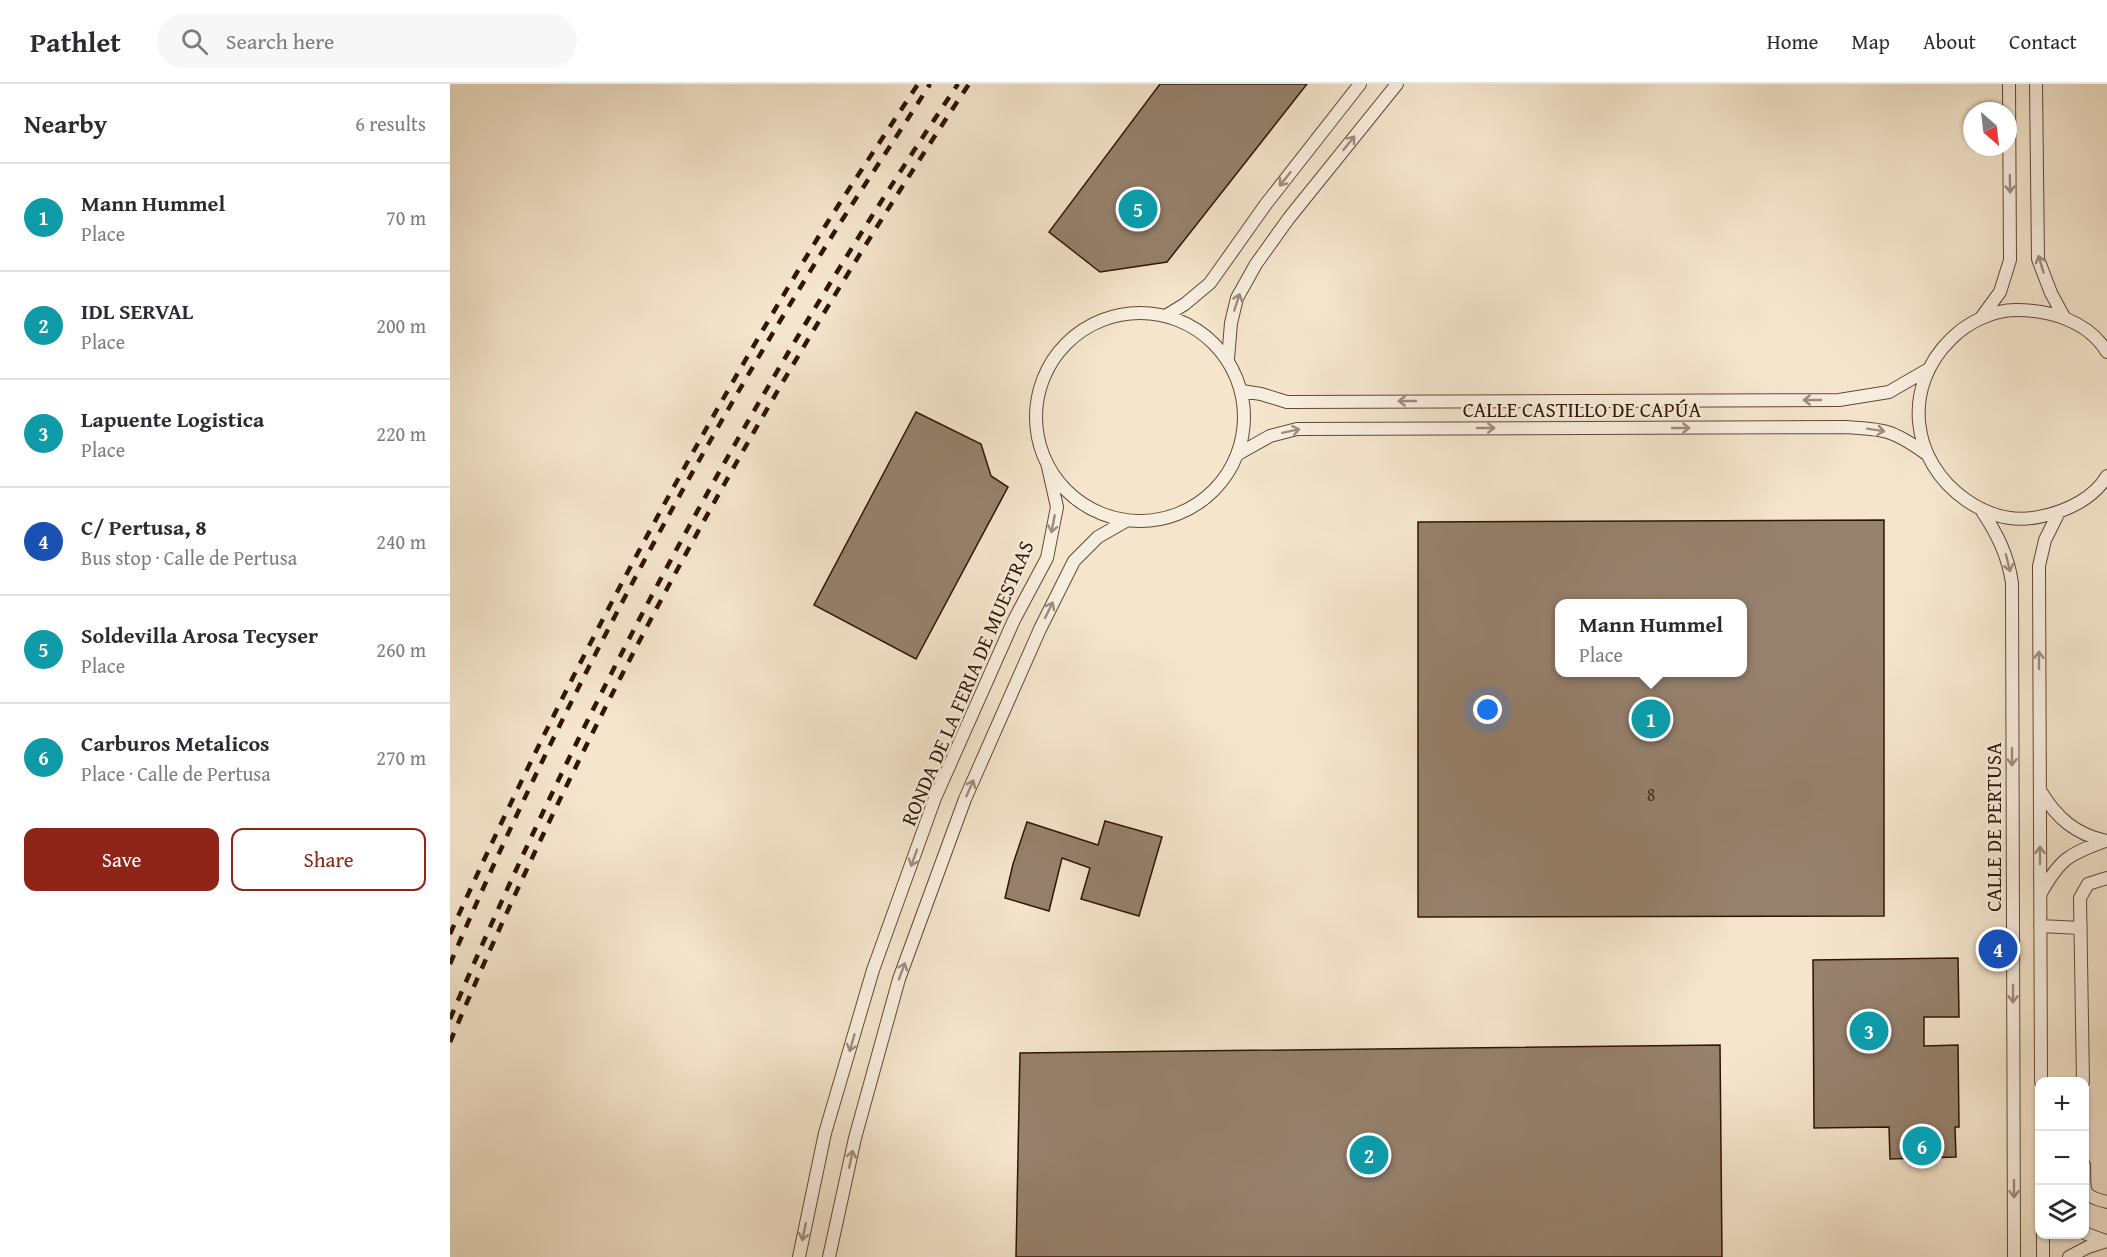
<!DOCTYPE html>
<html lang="en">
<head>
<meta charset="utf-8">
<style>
	:root { --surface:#fff; --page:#f7f7f7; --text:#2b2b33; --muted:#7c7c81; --line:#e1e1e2; --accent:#8f2418 }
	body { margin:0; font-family:"Gentium Book Plus",serif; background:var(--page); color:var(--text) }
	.controls { position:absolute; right:18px; bottom:18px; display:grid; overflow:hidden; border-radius:12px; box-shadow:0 2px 4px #0004 }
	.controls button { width:54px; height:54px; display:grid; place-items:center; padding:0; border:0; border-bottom:2px solid var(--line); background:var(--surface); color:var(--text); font:30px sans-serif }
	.compass { position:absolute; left:1513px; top:18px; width:54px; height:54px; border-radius:50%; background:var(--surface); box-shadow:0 2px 4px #0004; rotate:152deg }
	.you { position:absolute; left:1038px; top:626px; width:21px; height:21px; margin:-15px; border:4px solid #fff; border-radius:50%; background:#1a73e8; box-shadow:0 0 0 9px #1a73e833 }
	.badge { display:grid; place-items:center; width:39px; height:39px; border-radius:50%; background:var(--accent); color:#fff; font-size:20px; font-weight:700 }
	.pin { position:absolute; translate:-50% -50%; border:3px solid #fff; box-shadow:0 2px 6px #0006 }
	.popup { position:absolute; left:1105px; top:515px; width:192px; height:78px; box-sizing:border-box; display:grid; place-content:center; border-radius:12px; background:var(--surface); filter:drop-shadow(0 2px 4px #0005); font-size:20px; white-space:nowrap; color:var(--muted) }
	.popup b { font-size:22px; color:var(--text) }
	.popup::after { content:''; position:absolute; left:50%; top:100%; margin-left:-12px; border:12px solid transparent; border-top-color:var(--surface) }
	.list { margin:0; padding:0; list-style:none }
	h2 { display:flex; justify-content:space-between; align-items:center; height:78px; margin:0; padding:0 24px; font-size:26px }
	h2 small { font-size:20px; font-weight:400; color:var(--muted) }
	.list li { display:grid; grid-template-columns:39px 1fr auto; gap:18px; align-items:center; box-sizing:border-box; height:108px; padding:0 24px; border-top:2px solid var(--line) }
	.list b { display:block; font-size:22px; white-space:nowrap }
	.list p { margin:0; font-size:20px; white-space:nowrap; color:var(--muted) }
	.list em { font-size:20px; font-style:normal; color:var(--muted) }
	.actions { display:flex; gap:12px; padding:18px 24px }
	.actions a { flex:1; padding:14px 0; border:2px solid var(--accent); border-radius:12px; text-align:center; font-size:21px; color:var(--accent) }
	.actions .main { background:var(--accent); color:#fff }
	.icon { flex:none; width:33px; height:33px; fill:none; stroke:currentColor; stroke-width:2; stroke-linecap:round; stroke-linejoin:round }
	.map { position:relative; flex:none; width:1657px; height:1173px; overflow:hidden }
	header { display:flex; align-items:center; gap:36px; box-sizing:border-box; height:84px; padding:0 30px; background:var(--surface); border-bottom:2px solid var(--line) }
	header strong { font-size:28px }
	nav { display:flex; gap:33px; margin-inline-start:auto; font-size:21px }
	.search { width:420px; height:54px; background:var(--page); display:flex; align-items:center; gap:15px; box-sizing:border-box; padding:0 21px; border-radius:33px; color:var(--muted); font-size:22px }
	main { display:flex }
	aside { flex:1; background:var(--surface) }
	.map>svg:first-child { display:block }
	.building { fill:#96816d; stroke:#301406; stroke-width:1.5; fill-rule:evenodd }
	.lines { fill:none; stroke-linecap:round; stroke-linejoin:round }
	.minor-casing { stroke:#614838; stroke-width:14 }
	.minor { stroke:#f8eede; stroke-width:12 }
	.rail { stroke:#301406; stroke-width:4.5; stroke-dasharray:10 10; stroke-linecap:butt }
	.oneway { stroke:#9e8c7d }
	.labels { text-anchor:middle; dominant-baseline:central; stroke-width:5; stroke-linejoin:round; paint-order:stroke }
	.number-label { font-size:18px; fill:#4a2f20 }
	.street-label { font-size:21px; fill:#301406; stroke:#f8eede }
</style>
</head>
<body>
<header>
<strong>Pathlet</strong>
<div class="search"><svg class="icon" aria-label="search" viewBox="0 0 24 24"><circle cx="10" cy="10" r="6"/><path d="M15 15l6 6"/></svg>Search here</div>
<nav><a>Home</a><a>Map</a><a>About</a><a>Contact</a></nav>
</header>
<main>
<aside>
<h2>Nearby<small>6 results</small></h2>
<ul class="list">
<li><span class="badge" style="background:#0f9aa8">1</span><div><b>Mann Hummel</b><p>Place</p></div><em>70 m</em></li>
<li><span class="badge" style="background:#0f9aa8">2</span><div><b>IDL SERVAL</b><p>Place</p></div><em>200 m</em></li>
<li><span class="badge" style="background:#0f9aa8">3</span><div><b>Lapuente Logistica</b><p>Place</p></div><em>220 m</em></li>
<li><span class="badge" style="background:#1a4fb4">4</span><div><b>C/ Pertusa, 8</b><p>Bus stop · Calle de Pertusa</p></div><em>240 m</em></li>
<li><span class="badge" style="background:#0f9aa8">5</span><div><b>Soldevilla Arosa Tecyser</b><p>Place</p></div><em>260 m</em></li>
<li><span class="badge" style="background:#0f9aa8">6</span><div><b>Carburos Metalicos</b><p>Place · Calle de Pertusa</p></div><em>270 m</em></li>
</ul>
<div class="actions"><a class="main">Save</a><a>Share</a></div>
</aside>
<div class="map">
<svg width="1657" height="1173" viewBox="0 0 1657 1173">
	<rect width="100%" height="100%" fill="#f4e5cc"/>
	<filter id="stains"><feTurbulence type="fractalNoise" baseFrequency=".00333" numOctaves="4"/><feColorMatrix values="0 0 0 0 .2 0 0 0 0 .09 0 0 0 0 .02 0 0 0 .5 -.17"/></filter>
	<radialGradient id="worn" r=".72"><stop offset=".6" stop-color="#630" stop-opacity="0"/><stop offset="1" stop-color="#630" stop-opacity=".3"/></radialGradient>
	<path class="building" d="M710,0H857L717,178L650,188L599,148Z
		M466,328L531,360L541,392L558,403L466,575L364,521Z
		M1434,436V832L968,833V438ZM1110,519H1293V588H1110Z
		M655,737L712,753L689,832L631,815L640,784L612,774L599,827L555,814L563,780L577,738L648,761Z
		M1508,874L1509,933H1474V962L1508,961L1509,1043H1505L1506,1073L1440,1075L1439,1043L1364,1044L1363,876Z
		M1270,961L1272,1173H566L570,969Z"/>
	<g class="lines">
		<defs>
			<path id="minor" d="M1586,0L1588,175L1601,209L1614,233
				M586 333a104 104 0 1 1 208 0a104 104 0 1 1-208 0Z
				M717,231L735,220L760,199L816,120L910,0
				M1531,234L1550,208L1560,176L1559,0
				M1657,268C1638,237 1600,226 1566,226C1542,226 1517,239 1501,255C1452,303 1460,377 1516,416C1539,432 1565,439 1593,432C1617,427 1644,414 1657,392
				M778,275L781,239L787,214L806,180L839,134L947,0
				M792,307L811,310L837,318L1389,316L1439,308L1477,286
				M788,370L820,352L847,345L1395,343C1434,345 1443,346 1475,369
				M1532,427C1547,450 1558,471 1562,499L1564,1173
				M1591,708C1607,734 1625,750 1656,757
				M1591,809C1610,775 1619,770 1655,757
				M1590,842L1631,844
				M1591,998L1589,482L1595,456L1609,428
				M1633,998L1630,814L1638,800L1657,794
				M1634,1081C1635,1106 1630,1112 1657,1118
				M1634,1149L1656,1157
				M1593,1150V1173
				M349,1173L375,1049L423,886L485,714L564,536L597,474L607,423L598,383
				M379,1173L405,1054L449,895L515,715L590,545L624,477L648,453L676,437
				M1619,1173L1638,1163L1657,1157"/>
		</defs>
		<use href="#minor" class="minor-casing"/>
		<use href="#minor" class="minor"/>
		<path class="rail" d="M0,850C109,608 234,374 372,147C403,98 436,49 468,0
			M0,880C107,630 238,383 382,152C414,101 448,51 480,0
			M0,935C139,608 310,295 508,0
			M0,958C142,623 318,303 519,0"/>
	</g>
	<defs><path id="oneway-shaft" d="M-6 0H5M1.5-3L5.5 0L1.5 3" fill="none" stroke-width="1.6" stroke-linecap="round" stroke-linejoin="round" transform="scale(1.5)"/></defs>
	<g class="oneway">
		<use href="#oneway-shaft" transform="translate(899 59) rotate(-51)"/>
		<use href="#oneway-shaft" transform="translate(835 95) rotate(128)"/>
		<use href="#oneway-shaft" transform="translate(1560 100) rotate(89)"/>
		<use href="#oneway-shaft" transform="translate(1591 180) rotate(-107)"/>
		<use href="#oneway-shaft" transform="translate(787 218) rotate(-72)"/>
		<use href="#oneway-shaft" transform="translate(1362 316) rotate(180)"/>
		<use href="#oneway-shaft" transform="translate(957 317) rotate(180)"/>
		<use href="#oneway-shaft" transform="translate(1036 344)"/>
		<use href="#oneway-shaft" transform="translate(1231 344)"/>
		<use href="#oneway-shaft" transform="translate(1426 346) rotate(9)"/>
		<use href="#oneway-shaft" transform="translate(841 347) rotate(-12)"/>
		<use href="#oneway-shaft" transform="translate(603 440) rotate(101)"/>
		<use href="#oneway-shaft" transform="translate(1558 479) rotate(76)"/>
		<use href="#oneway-shaft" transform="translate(599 526) rotate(-64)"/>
		<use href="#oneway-shaft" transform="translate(1589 576) rotate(-90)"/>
		<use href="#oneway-shaft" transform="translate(1562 673) rotate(90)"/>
		<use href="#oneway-shaft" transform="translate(520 704) rotate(-66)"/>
		<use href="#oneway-shaft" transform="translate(1590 771) rotate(-90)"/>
		<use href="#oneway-shaft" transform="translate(464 774) rotate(110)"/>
		<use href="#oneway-shaft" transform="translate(452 887) rotate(-70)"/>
		<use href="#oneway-shaft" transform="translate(1563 910) rotate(90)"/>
		<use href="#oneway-shaft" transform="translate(402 959) rotate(106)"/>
		<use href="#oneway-shaft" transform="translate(401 1075) rotate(-78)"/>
		<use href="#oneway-shaft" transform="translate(1564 1105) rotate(90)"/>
		<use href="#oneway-shaft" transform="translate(354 1148) rotate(102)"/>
	</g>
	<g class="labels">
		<g class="number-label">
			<text x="1201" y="710">8</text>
		</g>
		<g class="street-label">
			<text x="1132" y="325">CALLE CASTILLO DE CAPÚA</text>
			<text transform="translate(517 599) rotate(-67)">RONDA DE LA FERIA DE MUESTRAS</text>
			<text transform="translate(1543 743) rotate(-90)">CALLE DE PERTUSA</text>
		</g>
	</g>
	<rect width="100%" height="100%" filter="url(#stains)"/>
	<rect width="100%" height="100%" fill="url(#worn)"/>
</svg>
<div class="controls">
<button>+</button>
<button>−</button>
<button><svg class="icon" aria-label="layers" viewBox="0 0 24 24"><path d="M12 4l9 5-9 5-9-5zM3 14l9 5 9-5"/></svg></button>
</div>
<svg class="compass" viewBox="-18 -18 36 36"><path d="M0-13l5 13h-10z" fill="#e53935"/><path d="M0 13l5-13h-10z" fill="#7c7c81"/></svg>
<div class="you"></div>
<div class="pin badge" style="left:1201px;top:635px;background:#0f9aa8">1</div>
<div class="popup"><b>Mann Hummel</b>Place</div>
<div class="pin badge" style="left:919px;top:1071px;background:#0f9aa8">2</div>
<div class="pin badge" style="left:1419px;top:947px;background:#0f9aa8">3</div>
<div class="pin badge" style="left:1548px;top:865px;background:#1a4fb4">4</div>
<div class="pin badge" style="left:688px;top:125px;background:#0f9aa8">5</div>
<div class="pin badge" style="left:1472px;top:1062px;background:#0f9aa8">6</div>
</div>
</main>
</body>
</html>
